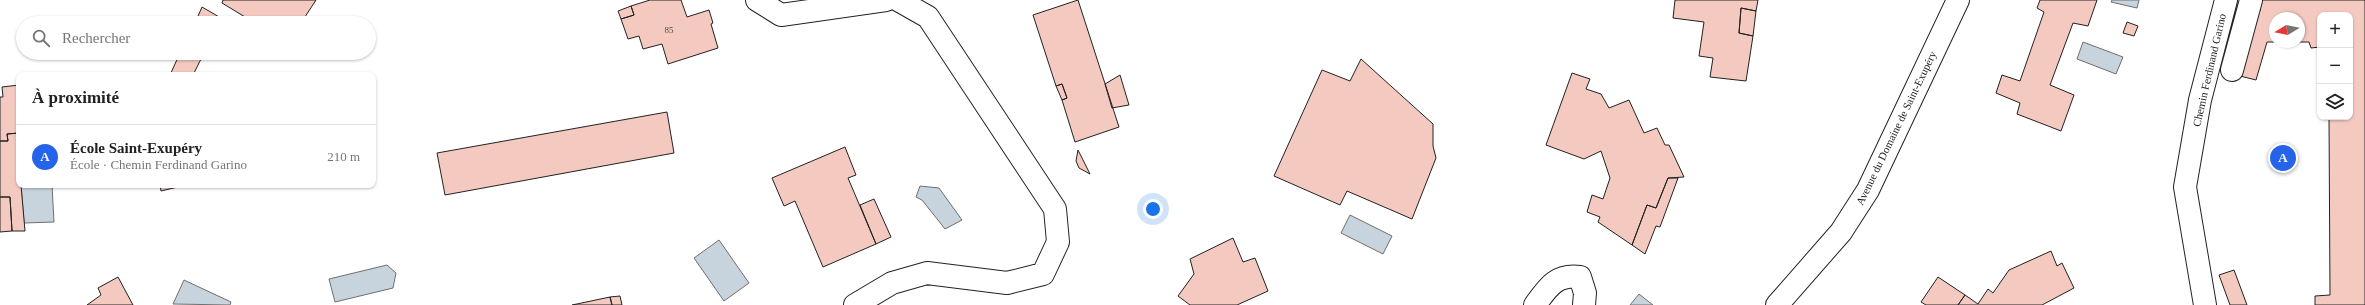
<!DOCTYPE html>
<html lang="fr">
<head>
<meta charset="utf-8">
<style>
	:root { --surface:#fff; --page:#f2f2f2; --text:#202124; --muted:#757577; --line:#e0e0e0; --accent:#2563eb }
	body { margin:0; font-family:"Times New Roman",serif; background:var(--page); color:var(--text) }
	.controls { position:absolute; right:12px; top:12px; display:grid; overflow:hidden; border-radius:8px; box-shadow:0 1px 3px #0004 }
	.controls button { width:36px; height:36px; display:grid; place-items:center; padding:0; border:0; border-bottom:1px solid var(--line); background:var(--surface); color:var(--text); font:20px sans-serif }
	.compass { position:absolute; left:2269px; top:12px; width:36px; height:36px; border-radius:50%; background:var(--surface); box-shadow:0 1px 3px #0004; rotate:260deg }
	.you { position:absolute; left:1153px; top:209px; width:14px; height:14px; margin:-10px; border:3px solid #fff; border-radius:50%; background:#1a73e8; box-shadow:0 0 0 6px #1a73e833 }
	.badge { display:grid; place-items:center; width:26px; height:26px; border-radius:50%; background:var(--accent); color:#fff; font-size:13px; font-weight:700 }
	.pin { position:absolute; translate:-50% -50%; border:2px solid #fff; box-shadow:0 1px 4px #0006 }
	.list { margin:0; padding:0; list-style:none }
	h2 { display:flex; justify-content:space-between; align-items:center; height:52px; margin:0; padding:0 16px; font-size:17px }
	h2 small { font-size:13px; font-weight:400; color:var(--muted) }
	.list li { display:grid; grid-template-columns:26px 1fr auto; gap:12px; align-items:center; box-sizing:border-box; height:64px; padding:0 16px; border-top:1px solid var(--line) }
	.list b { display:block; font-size:15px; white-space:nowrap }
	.list p { margin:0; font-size:13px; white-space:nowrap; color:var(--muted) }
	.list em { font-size:13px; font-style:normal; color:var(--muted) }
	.icon { flex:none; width:22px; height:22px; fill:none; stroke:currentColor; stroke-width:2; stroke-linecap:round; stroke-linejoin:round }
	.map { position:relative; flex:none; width:2365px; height:305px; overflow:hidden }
	.search { position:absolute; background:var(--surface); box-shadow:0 1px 3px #0004; left:16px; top:16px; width:360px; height:44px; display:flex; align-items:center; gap:10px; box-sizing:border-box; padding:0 14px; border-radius:22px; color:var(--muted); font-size:15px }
	.panel { position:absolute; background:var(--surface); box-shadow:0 1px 3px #0004; left:16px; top:72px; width:360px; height:116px; border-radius:8px }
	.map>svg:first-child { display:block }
	.water { fill:#c7d3dd; stroke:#6f6f6f }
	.building { fill:#f3c9c0; stroke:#222 }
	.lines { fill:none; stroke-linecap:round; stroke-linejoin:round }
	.minor-casing { stroke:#222; stroke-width:24 }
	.minor { stroke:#fff; stroke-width:22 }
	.labels { text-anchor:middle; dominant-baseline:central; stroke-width:3; stroke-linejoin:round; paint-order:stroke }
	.number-label { font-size:9px; fill:#564c4a }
	.street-label { font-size:11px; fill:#222; stroke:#fff }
</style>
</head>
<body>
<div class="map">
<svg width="2365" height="305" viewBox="0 0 2365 305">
	<rect width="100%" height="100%" fill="#fff"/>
	<path class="water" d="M2112,0H2139L2137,8L2111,2Z
		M2083,42L2123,57L2116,74L2077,59Z
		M21,185H52L54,222L24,223Z
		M920,186L939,188L962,220L945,229L922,200L916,197Z
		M1350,215L1392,236L1383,254L1341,233Z
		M719,240L749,283L724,301L694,258Z
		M387,265L396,273L393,288L335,302L329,279Z
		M184,280L231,302L230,305L173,304Z
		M1639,294L1653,305H1630Z"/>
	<path class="building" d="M223,0H316L301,23H255L222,3Z
		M650,0H681L687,17L709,10L713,23L711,24L718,48L668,64L662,44L643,49L639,36L628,39L621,19L634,15L631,6Z
		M1078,0L1119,127L1075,142L1062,100L1067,98L1062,84L1056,86L1033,15Z
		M1675,0H1758L1756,11L1741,8L1739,33L1753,36L1746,81L1710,77L1713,58L1699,56L1704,22L1673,18Z
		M2040,0H2097L2088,26L2073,23L2050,85L2074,95L2061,131L2017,114L2020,103L1996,93L2002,75L2020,81L2044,12L2037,8Z
		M2261,0H2365V305H2315V296L2330,295L2329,117H2350V15H2320V47L2311,48L2309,42H2299V18H2275V42H2284H2267L2256,80L2240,76L2257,12L2260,11Z
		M631,6L634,15L621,19L618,11Z
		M202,7L221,18L219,23H195Z
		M1741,8L1756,11L1753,36L1739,33Z
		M2127,22L2138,26L2134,36L2123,33Z
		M180,53H204L193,75H170Z
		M1361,59L1433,124V146L1436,158L1412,219L1347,191L1340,205L1274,176L1322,70L1350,81Z
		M1572,73L1590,79L1586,89L1601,94L1609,108L1629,100L1644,133L1657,128L1665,145H1669L1684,177L1668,178L1656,208L1647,205L1632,245L1598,222L1600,217L1587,212L1592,195L1603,199L1610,178L1601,151L1584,159L1546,145Z
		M1120,75L1129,105L1112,108L1105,84Z
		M1062,84L1067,98L1062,100L1056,86Z
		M19,85V133L7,134L8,141H0V97H3L2,87Z
		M667,112L674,153L445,195L437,153Z
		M19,133V185H21L25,231H12L10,197H0V141H8L7,134Z
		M845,147L856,175L848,178L876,244L823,267L795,201L784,206L772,178Z
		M1078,150L1090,174L1079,168L1076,161Z
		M1668,178H1678L1660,227L1656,226L1645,254L1632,245L1647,205L1656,208Z
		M160,185H182V186L161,191Z
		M0,197H10L12,231L0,232Z
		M874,199L891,237L876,244L860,205Z
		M1233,238L1243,262L1255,258L1268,291L1237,305H1190L1178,296L1194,274L1190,259Z
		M2051,251L2057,266L2062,263L2074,288L2042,305H1958L1965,295L1978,304L1988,289L1993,293L2009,270Z
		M2234,270L2247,305H2230L2219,275Z
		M118,277L133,305H87L101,295L98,288Z
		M1938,277L1965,295L1958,305H1926L1921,302Z
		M620,296L622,305H612L610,297Z
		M610,297L612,305H572Z"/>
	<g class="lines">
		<defs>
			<path id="minor" d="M757,0L781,15L886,0
				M2232,70L2251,0
				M855,305L892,283L927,273L1007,283L1043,274L1058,242L1055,209L928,17L898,0
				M1535,305C1548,287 1556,274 1580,277L1585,293L1584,305
				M1777,305L1841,232L1868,190L1958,0
				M2205,305L2185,187L2200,100L2226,0"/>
		</defs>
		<use href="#minor" class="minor-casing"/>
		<use href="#minor" class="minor"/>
	</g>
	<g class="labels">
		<g class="number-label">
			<text x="669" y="30">85</text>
		</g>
		<g class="street-label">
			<text transform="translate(2209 70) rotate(-77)">Chemin Ferdinand Garino</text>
			<text transform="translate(1896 128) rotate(-64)">Avenue du Domaine de Saint-Exupéry</text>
		</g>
	</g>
</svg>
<div class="controls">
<button>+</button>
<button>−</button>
<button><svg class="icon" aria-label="layers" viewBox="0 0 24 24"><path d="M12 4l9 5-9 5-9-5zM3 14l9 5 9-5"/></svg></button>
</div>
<svg class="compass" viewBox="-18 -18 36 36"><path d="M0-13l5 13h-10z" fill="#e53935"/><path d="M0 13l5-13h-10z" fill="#757577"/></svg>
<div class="you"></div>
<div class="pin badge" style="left:2283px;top:158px">A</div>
<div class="search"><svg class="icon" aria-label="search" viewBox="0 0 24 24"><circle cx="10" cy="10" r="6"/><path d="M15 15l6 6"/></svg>Rechercher</div>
<section class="panel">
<h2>À proximité<small></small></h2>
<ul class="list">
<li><span class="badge">A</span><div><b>École Saint-Exupéry</b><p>École · Chemin Ferdinand Garino</p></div><em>210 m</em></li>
</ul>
</section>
</div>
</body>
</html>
